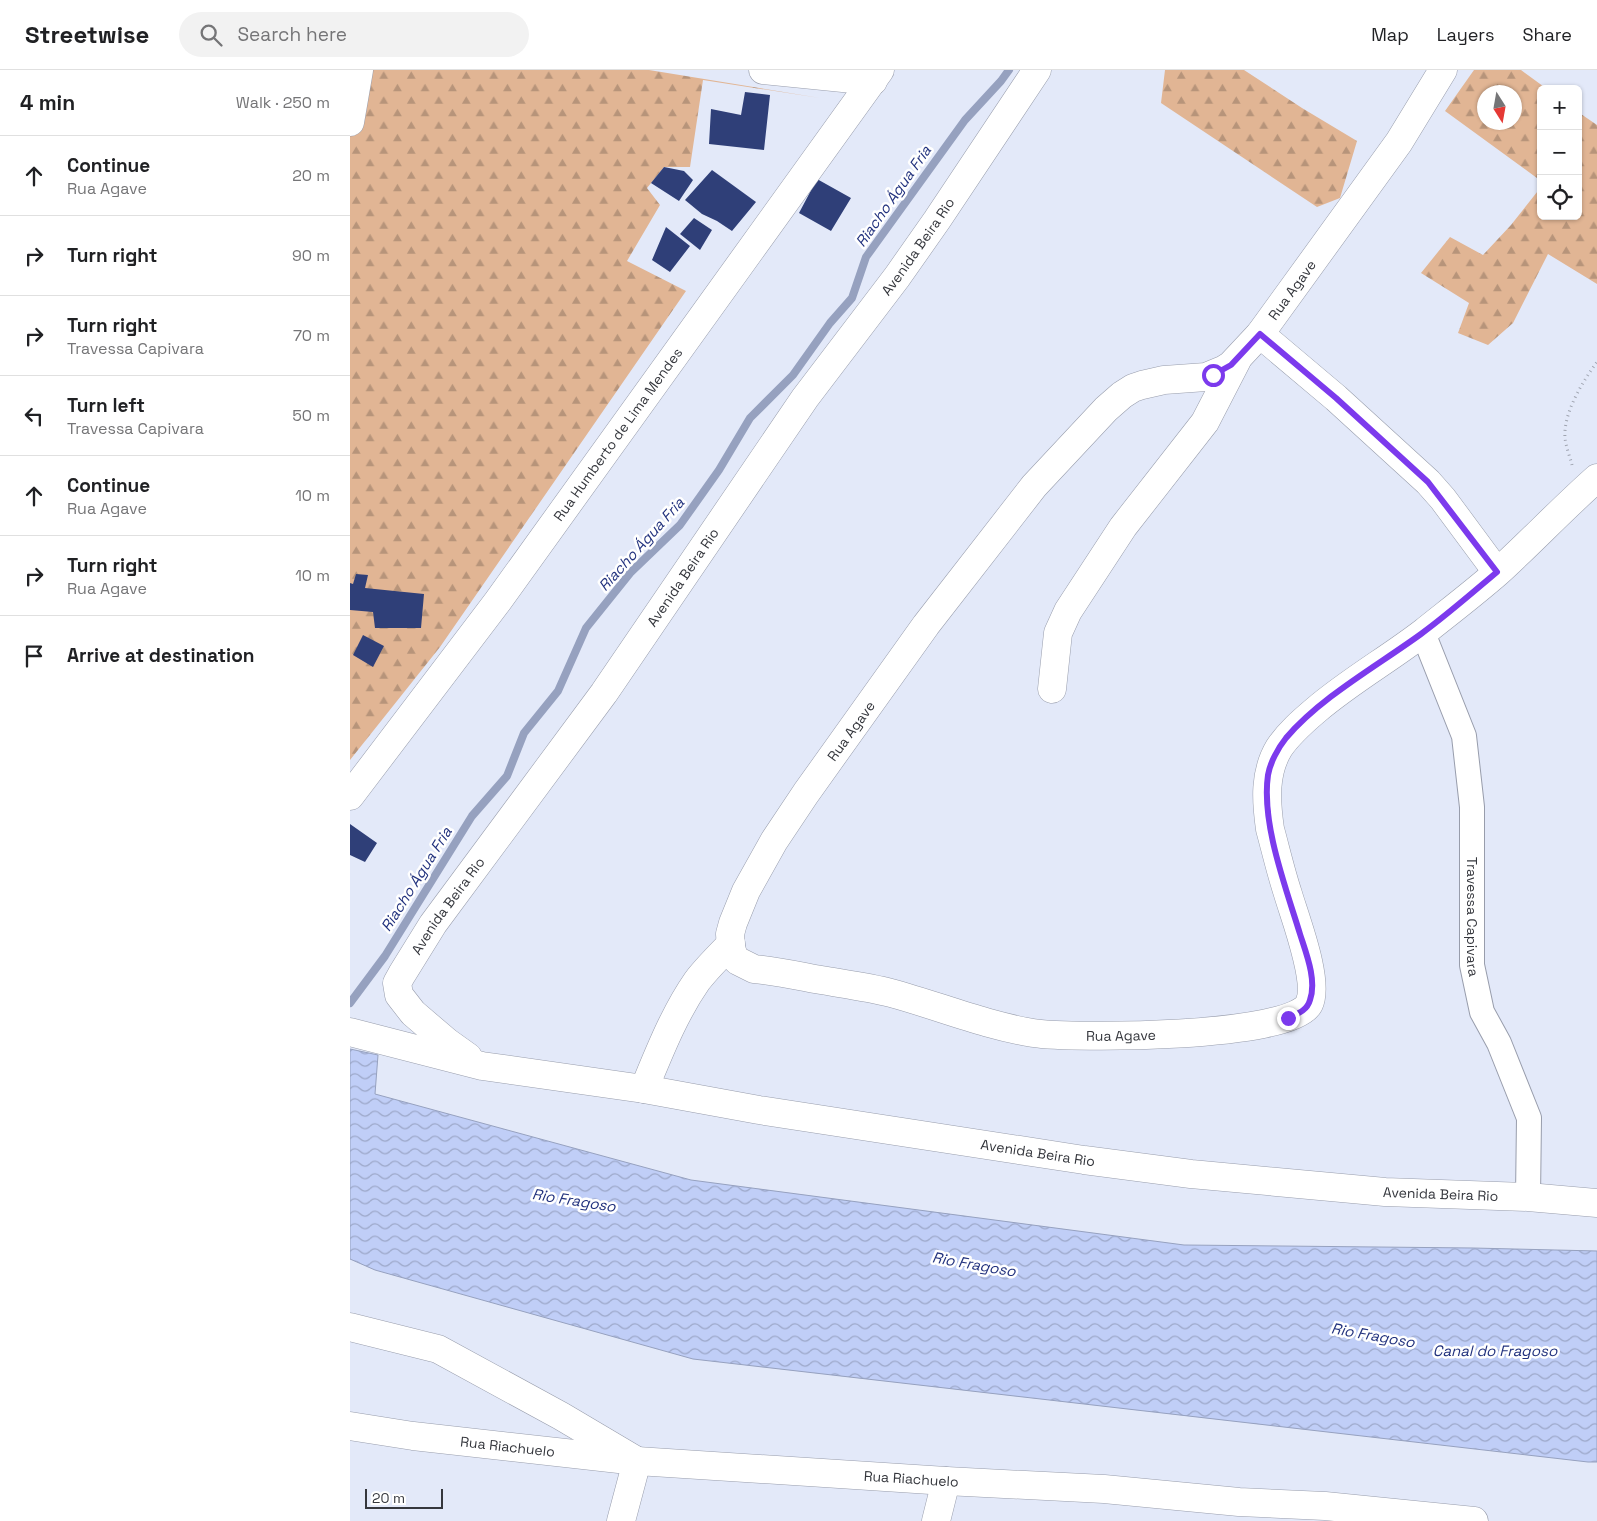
<!DOCTYPE html>
<html lang="en">
<head>
<meta charset="utf-8">
<style>
	:root { --surface:#fff; --page:#f2f2f2; --text:#202124; --muted:#757577; --line:#e0e0e0 }
	body { margin:0; font-family:"Space Grotesk",sans-serif; background:var(--page); color:var(--text) }
	.controls { position:absolute; right:15px; top:15px; display:grid; overflow:hidden; border-radius:8px; box-shadow:0 1px 4px #0004 }
	.controls button { width:45px; height:45px; display:grid; place-items:center; padding:0; border:0; border-bottom:1px solid var(--line); background:var(--surface); color:var(--text); font:25px sans-serif }
	.compass { position:absolute; left:1127px; top:15px; width:45px; height:45px; border-radius:50%; background:var(--surface); box-shadow:0 1px 4px #0004; rotate:169deg }
	.scale { position:absolute; left:15px; bottom:12px; width:78px; box-sizing:border-box; padding-left:5px; border:2px solid #35373d; border-top:0; font-size:14px; line-height:18px; white-space:nowrap; color:#35373d; -webkit-text-stroke:4px #fff; paint-order:stroke }
	.stop { position:absolute; width:15px; height:15px; margin:-11px; border:4px solid #7c3aed; border-radius:50%; background:#fff }
	.stop.end { background:#7c3aed; border-color:#fff; box-shadow:0 1px 5px #0008 }
	.list { margin:0; padding:0; list-style:none }
	h2 { display:flex; justify-content:space-between; align-items:center; height:65px; margin:0; padding:0 20px; font-size:21px }
	h2 small { font-size:16px; font-weight:400; color:var(--muted) }
	.list li { display:grid; grid-template-columns:32px 1fr auto; gap:15px; align-items:center; box-sizing:border-box; height:80px; padding:0 20px; border-top:1px solid var(--line) }
	.list b { display:block; font-size:19px; white-space:nowrap }
	.list p { margin:0; font-size:16px; white-space:nowrap; color:var(--muted) }
	.list em { font-size:16px; font-style:normal; color:var(--muted) }
	.icon { flex:none; width:28px; height:28px; fill:none; stroke:currentColor; stroke-width:2; stroke-linecap:round; stroke-linejoin:round }
	.map { position:relative; flex:none; width:1247px; height:1451px; overflow:hidden }
	header { display:flex; align-items:center; gap:30px; box-sizing:border-box; height:70px; padding:0 25px; background:var(--surface); border-bottom:1px solid var(--line) }
	header strong { font-size:24px }
	nav { display:flex; gap:28px; margin-inline-start:auto; font-size:18px }
	.search { width:350px; height:45px; background:var(--page); display:flex; align-items:center; gap:12px; box-sizing:border-box; padding:0 18px; border-radius:28px; color:var(--muted); font-size:19px }
	main { display:flex }
	aside { flex:1; background:var(--surface) }
	.map>svg:first-child { display:block }
	.forest { fill:url(#forest-firs); fill-rule:evenodd }
	.water { fill:url(#water-waves); stroke:#96a1bf }
	.lines { fill:none; stroke-linecap:round; stroke-linejoin:round }
	.stream { stroke:#96a1bf; stroke-width:8 }
	.building { fill:#2f3f78 }
	.pedestrian-casing { stroke:#989dac; stroke-width:26 }
	.minor-casing { stroke:#989dac; stroke-width:29 }
	.path { stroke:#9fa4b0; stroke-width:3; stroke-dasharray:1 4; stroke-linecap:butt }
	.pedestrian { stroke:#fff; stroke-width:24 }
	.minor { stroke:#fff; stroke-width:28 }
	.route { stroke:#7c3aed; stroke-width:6 }
	.labels { text-anchor:middle; dominant-baseline:central; stroke-width:5; stroke-linejoin:round; paint-order:stroke }
	.street-label { font-size:14px; fill:#35373d; stroke:#fff }
	.water-label { font-size:15px; font-style:italic; fill:#22327e; stroke:#fff }
</style>
</head>
<body>
<header>
<strong>Streetwise</strong>
<div class="search"><svg class="icon" aria-label="search" viewBox="0 0 24 24"><circle cx="10" cy="10" r="6"/><path d="M15 15l6 6"/></svg>Search here</div>
<nav><a>Map</a><a>Layers</a><a>Share</a></nav>
</header>
<main>
<aside>
<h2>4 min<small>Walk · 250 m</small></h2>
<ul class="list">
<li><svg class="icon" aria-label="ahead" viewBox="0 0 24 24"><path d="M12 20V5M6 11l6-6 6 6"/></svg><div><b>Continue</b><p>Rua Agave</p></div><em>20 m</em></li>
<li><svg class="icon" aria-label="right" viewBox="0 0 24 24"><path d="M7 20v-9h11M14 6l5 5-5 5"/></svg><div><b>Turn right</b></div><em>90 m</em></li>
<li><svg class="icon" aria-label="right" viewBox="0 0 24 24"><path d="M7 20v-9h11M14 6l5 5-5 5"/></svg><div><b>Turn right</b><p>Travessa Capivara</p></div><em>70 m</em></li>
<li><svg class="icon" aria-label="left" viewBox="0 0 24 24"><path d="M17 20v-9H6M10 6l-5 5 5 5"/></svg><div><b>Turn left</b><p>Travessa Capivara</p></div><em>50 m</em></li>
<li><svg class="icon" aria-label="ahead" viewBox="0 0 24 24"><path d="M12 20V5M6 11l6-6 6 6"/></svg><div><b>Continue</b><p>Rua Agave</p></div><em>10 m</em></li>
<li><svg class="icon" aria-label="right" viewBox="0 0 24 24"><path d="M7 20v-9h11M14 6l5 5-5 5"/></svg><div><b>Turn right</b><p>Rua Agave</p></div><em>10 m</em></li>
<li><svg class="icon" aria-label="arrive" viewBox="0 0 24 24"><path d="M6 21V4h12l-3 4 3 4H6"/></svg><div><b>Arrive at destination</b></div></li>
</ul>
</aside>
<div class="map">
<svg width="1247" height="1451" viewBox="0 0 1247 1451">
	<defs>
		<pattern id="forest-firs" width="22" height="20" patternUnits="userSpaceOnUse" patternTransform="scale(1.25)"><rect width="22" height="20" fill="#e1b594"/><path d="M5 1l3.5 6h-7zM16 11l3.5 6h-7z" fill="#b7947a"/></pattern>
		<pattern id="water-waves" width="16" height="10" patternUnits="userSpaceOnUse" patternTransform="scale(1.25)"><rect width="16" height="10" fill="#c0cef7"/><path d="M0 5q4-4 8 0t8 0" fill="none" stroke="#9da8c9"/></pattern>
	</defs>
	<rect width="100%" height="100%" fill="#e3e9f9"/>
	<path class="forest" d="M9,0H299L470,28L353,10L340,97H314L297,118L310,135L277,191L336,221L90,577L0,690V53Z
		M815,0H894L952,38L1007,71L990,128L967,137L811,33Z
		M1124,0H1171L1197,19H1191V111L1095,41ZM1164,22V52H1134V22Z
		M1228,42L1247,55V214L1198,184L1163,253L1138,275L1108,263L1119,233L1071,203L1100,167L1133,185L1161,155L1191,117V146H1228Z"/>
	<path class="water" d="M0,979L28,985L25,1024L341,1110L834,1175L1123,1178L1247,1181V1392H1238L343,1289L25,1200L0,1189Z"/>
	<g class="lines">
		<path class="stream" d="M0,933L35,886L122,746L157,706L174,663L208,621L236,558L281,502L330,455L369,400L400,348L443,305L480,253L502,228L516,187L615,50L651,11L659,0"/>
	</g>
	<path class="building" d="M395,22L420,25L414,80L359,74L361,39L391,45Z
		M314,97L334,101L343,110L329,131L301,113Z
		M362,100L406,132L382,161L367,151L352,144L335,130Z
		M467,109L501,128L481,161L449,143Z
		M344,148L362,160L350,180L330,164Z
		M316,157L340,176L320,202L302,190Z
		M6,504L18,505L15,518L74,524L71,558H25L23,542L0,540V513L3,514Z
		M13,565L34,576L23,597L3,585Z
		M0,754L27,773L15,792L0,785Z"/>
	<g class="lines">
		<defs>
			<g id="pedestrian">
				<path id="s1" d="M1073,563L1114,666L1122,737V895L1132,942L1149,973L1179,1048L1178,1127"/>
			</g>
			<g id="minor">
				<path d="M413,0L523,11"/>
				<path id="s2" d="M1093,0L1049,72L910,264L881,295L873,300L856,307L814,310L792,315L783,318L772,325L756,339L684,416L576,555L456,723L424,771L396,821L383,853L380,864L381,878L384,887L388,891L404,899C426,901 449,906 471,910C494,914 518,917 541,923C589,936 634,955 683,963C722,969 942,968 959,934C970,912 945,848 938,824C931,803 926,781 920,759C916,731 914,703 929,678C939,663 953,651 966,640C1000,611 1039,589 1074,562C1099,542 1124,523 1148,502C1182,471 1213,438 1247,408"/>
				<path d="M0,52L9,0"/>
				<path d="M910,264L986,328L1078,412L1093,429L1147,502"/>
				<path d="M702,619L708,563L718,541L773,457L855,352L887,290"/>
				<path id="s3" d="M0,726L148,531L530,0"/>
				<path id="s4" d="M0,962L132,996L294,1019L409,1040L734,1090L841,1104L1035,1122L1178,1127L1247,1133"/>
				<path id="s5" d="M118,987L97,972L63,943L49,925L47,913L52,904L83,854L254,623L455,328L547,207L587,150L687,0"/>
				<path d="M294,1019C309,983 324,944 347,911C357,898 369,886 381,874"/>
				<path d="M0,1257L88,1279L211,1346L287,1391L271,1451"/>
				<path id="s6" d="M0,1356L63,1366L287,1391L596,1411L754,1419L889,1432L975,1436L1124,1451"/>
				<path d="M586,1451L596,1411"/>
			</g>
		</defs>
		<use href="#pedestrian" class="pedestrian-casing"/>
		<use href="#minor" class="minor-casing"/>
		<path class="path" d="M1222,395C1220,387 1216,377 1215,368C1213,343 1233,311 1247,292"/>
		<use href="#pedestrian" class="pedestrian"/>
		<use href="#minor" class="minor"/>
	</g>
	<g class="lines">
		<path class="route" d="M863,305L881,295L910,264L986,328L1078,412L1147,502C1122,523 1097,545 1071,564C1027,596 971,627 936,668C928,678 920,693 918,705C911,753 936,818 950,864C956,883 967,910 960,930C957,941 947,944 938,948"/>
	</g>
	<g class="labels">
		<g class="street-label">
			<text stroke="none"><textPath href="#s5" startOffset="1008">Avenida Beira Rio</textPath></text>
			<text transform="translate(942 220) rotate(-54)">Rua Agave</text>
			<text stroke="none"><textPath href="#s3" startOffset="450">Rua Humberto de Lima Mendes</textPath></text>
			<text stroke="none"><textPath href="#s5" startOffset="602">Avenida Beira Rio</textPath></text>
			<text transform="translate(501 661) rotate(-54)">Rua Agave</text>
			<text stroke="none"><textPath href="#s5" startOffset="198">Avenida Beira Rio</textPath></text>
			<text stroke="none"><textPath href="#s1" startOffset="292">Travessa Capivara</textPath></text>
			<text stroke="none"><textPath href="#s2" startOffset="1571">Rua Agave</textPath></text>
			<text stroke="none"><textPath href="#s4" startOffset="699">Avenida Beira Rio</textPath></text>
			<text stroke="none"><textPath href="#s4" startOffset="1104">Avenida Beira Rio</textPath></text>
			<text stroke="none"><textPath href="#s6" startOffset="159">Rua Riachuelo</textPath></text>
			<text stroke="none"><textPath href="#s6" startOffset="564">Rua Riachuelo</textPath></text>
		</g>
		<g class="water-label">
			<text transform="translate(543 126) rotate(-55)">Riacho Água Fria</text>
			<text transform="translate(291 474) rotate(-48)">Riacho Água Fria</text>
			<text transform="translate(66 809) rotate(-58)">Riacho Água Fria</text>
			<text transform="translate(224 1130) rotate(9)">Rio Fragoso</text>
			<text transform="translate(624 1194) rotate(10)">Rio Fragoso</text>
			<text transform="translate(1023 1265) rotate(10)">Rio Fragoso</text>
			<text x="1145" y="1280">Canal do Fragoso</text>
		</g>
	</g>
</svg>
<div class="controls">
<button>+</button>
<button>−</button>
<button><svg class="icon" aria-label="locate" viewBox="0 0 24 24"><circle cx="12" cy="12" r="6"/><path d="M12 2v4M12 18v4M2 12h4M18 12h4"/></svg></button>
</div>
<svg class="compass" viewBox="-18 -18 36 36"><path d="M0-13l5 13h-10z" fill="#e53935"/><path d="M0 13l5-13h-10z" fill="#757577"/></svg>
<div class="scale">20 m</div>
<div class="stop" style="left:863px;top:305px"></div>
<div class="stop end" style="left:938px;top:948px"></div>
</div>
</main>
</body>
</html>
